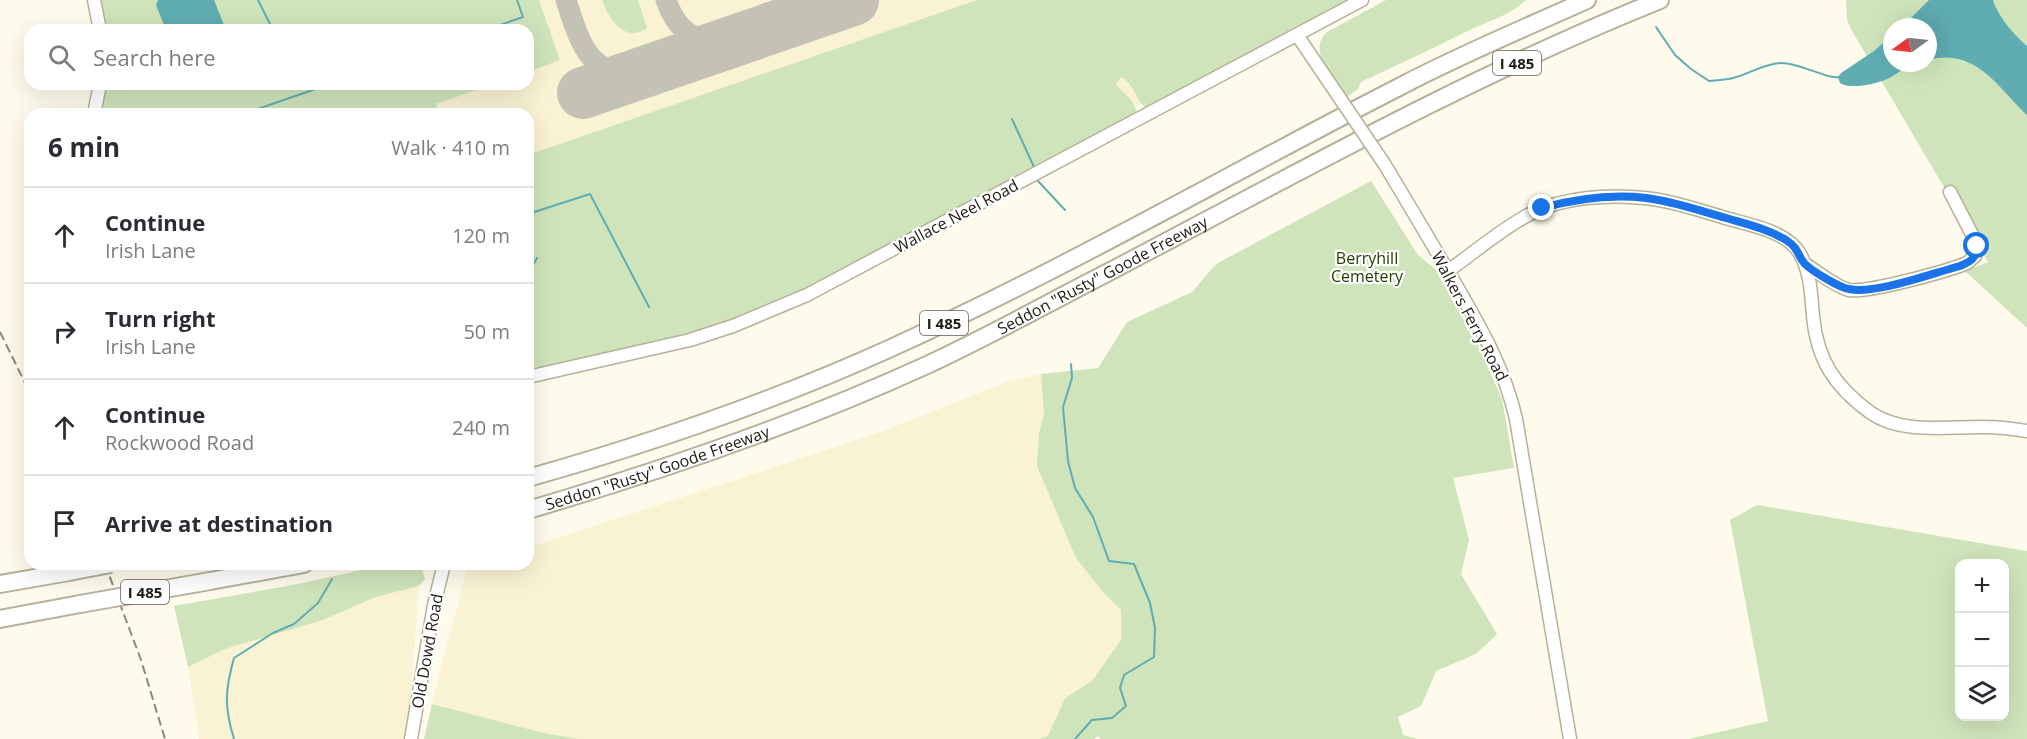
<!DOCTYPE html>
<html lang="en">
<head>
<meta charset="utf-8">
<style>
	:root { --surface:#fff; --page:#f7f7f7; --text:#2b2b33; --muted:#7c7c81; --line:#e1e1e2 }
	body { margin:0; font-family:"Open Sans",sans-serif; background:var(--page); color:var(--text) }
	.controls { position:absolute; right:18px; bottom:18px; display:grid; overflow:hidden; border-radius:12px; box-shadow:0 6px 24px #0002 }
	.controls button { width:54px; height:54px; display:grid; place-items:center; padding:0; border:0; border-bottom:2px solid var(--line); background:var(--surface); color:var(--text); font:30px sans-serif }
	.compass { position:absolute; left:1883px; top:18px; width:54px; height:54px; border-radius:50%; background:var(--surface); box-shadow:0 6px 24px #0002; rotate:255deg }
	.stop { position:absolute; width:18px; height:18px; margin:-14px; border:4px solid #1a73e8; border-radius:50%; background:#fff }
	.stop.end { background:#1a73e8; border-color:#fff; box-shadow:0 2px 6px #0008 }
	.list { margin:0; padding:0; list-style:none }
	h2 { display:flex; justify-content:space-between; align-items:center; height:78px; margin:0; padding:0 24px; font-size:26px }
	h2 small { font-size:20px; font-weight:400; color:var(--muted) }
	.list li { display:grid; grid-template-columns:39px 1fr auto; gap:18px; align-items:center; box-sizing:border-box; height:96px; padding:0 24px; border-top:2px solid var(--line) }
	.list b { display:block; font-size:22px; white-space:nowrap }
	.list p { margin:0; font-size:20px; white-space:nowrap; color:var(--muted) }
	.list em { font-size:20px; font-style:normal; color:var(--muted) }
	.icon { flex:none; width:33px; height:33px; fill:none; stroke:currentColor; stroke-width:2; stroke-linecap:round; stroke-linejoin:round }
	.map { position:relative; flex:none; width:2027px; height:739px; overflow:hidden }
	.search { position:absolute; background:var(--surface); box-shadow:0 6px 24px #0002; left:24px; top:24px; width:510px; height:66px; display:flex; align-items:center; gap:15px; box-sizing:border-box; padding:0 21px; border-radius:18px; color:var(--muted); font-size:22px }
	.panel { position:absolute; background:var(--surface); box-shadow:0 6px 24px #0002; left:24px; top:108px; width:510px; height:462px; border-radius:18px }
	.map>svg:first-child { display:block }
	.built { fill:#faf3d3 }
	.green { fill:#cfe4bb; fill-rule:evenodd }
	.water { fill:#5fadb3 }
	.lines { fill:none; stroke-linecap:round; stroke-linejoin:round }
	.stream { stroke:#5fadb3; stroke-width:2 }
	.taxiway { stroke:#c4c2b4; stroke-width:21 }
	.runway { stroke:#c4c2b4; stroke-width:52 }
	.minor-casing { stroke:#b6b19a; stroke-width:15 }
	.highway-casing { stroke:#b6b19a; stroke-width:20 }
	.minor { stroke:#fff; stroke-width:12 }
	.highway { stroke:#fff; stroke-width:16 }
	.rail { stroke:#8a887c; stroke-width:2; stroke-dasharray:9 4.5; stroke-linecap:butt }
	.minor-bridge-casing { stroke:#b6b19a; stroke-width:15; stroke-linecap:butt }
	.highway-bridge-casing { stroke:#b6b19a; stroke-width:20; stroke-linecap:butt }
	.minor-bridge { stroke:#fff; stroke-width:12 }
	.highway-bridge { stroke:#fff; stroke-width:16 }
	.route { stroke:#1a73e8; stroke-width:8 }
	.labels { text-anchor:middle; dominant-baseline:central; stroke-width:4.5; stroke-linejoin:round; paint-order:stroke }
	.shield { fill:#fff; stroke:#615f59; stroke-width:1.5 }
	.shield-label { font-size:15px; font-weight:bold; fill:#1d1b12 }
	.street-label { font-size:16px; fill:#1d1b12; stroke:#fff }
	.park-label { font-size:16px; fill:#263d02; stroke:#fff }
</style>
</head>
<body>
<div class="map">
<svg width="2027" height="739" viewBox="0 0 2027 739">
	<rect width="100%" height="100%" fill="#fefbec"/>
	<path class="built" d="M101,0H1325L1141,104L982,189L528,363V114H97L98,84H528V30Z
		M1041,374L1044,413L1039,434L1102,591L1121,610V640L1092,681L1065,698L1048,737L1039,739H578L544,733L432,704L467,568L480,564H528V548L883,431L1009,381Z
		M419,586L410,706L404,739H199L188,667L225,649L323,620L376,597Z"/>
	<path class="green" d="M99,0H539L560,60L528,72V30H105Z
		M602,0H638L647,28C625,44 608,18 602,0Z
		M977,0H1346L1148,109C1135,102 1136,85 1121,77L1116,84L1131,100L1137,111L1136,115L820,283L736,319L685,336L579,360L528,369V155Z
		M1386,0H1526C1511,15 1491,20 1472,29C1435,47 1398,65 1361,82L1358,89L1347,97C1335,80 1306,51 1327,32Z
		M1846,0H2027V328L1965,271L1988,262L1852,31L1847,20ZM1892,27H1928V63H1892Z
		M105,84H493L436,104L439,114H99Z
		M1371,181L1418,255L1435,269L1477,343L1502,399L1514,468L1453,478L1469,540L1461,574L1497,634L1476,654L1436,671L1421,706L1398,717L1403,735L1417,739H1101L1098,736L1094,739H1039L1048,736L1065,698L1092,681L1121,640V610L1102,591L1076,558L1037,466L1039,434L1044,413L1041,374L1098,368L1127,322L1192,292L1216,264Z
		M1757,505L2027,551V739H1688L1768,721L1730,520ZM1960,564H2004V716H1960Z
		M388,564H420L425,579L419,586L376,597L323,620L225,649L188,667L174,606L298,584Z
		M432,704L544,733L578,739H424Z"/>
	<path class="water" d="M158,0H214L226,30H166L156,5Z
		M1929,0H1993C1997,15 2015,36 2027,46V115C1998,88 1976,47 1928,60V27H1902Z
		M1892,35V63H1916C1905,66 1900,72 1891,77C1879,84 1851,90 1840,83L1838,77L1841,73L1874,51Z"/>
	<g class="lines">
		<path class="stream" d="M258,0L273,30
			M1656,27L1675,55L1691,69L1709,81C1717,80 1725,80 1733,78C1749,74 1765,63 1782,63C1800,63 1828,80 1841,77
			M485,30L523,17L517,0
			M243,114L330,84
			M1012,119L1034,167
			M1038,181L1065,210
			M528,214L590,194L649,307
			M528,274L537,258
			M1071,364L1072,378L1063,407L1068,461L1075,488L1093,517L1109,561L1134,564L1150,603L1155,628L1154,657L1124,675L1120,688L1126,706L1112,718L1092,720L1075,739
			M234,739C224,707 225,690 234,658L273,633L294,624L318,603L332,579"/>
		<path class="taxiway" d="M566,0C580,42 588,79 642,73
			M666,0C680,40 705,46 743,38"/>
		<path class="runway" d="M583,93L853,0"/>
		<defs>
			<path id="minor" d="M94,0L100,30
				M1297,35L1337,94
				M94,114L100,84
				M1385,165C1409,205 1433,245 1456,285C1481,328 1505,370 1516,419L1570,739
				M1805,264C1818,272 1834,286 1849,290C1868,293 1948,271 1967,263L1975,256L1977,244L1950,192
				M1448,271C1475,252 1501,229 1530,214C1563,197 1608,194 1645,198C1673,201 1702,211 1729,219C1751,225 1788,232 1800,254C1811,273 1811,295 1813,316C1817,360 1835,387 1871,413C1903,435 1950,426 1986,427C2000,427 2014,429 2027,431
				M528,377L690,340L733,326L807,295L1362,0
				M411,739L434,605L444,564"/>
			<g id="highway">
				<path d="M528,478C652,443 774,401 891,348C1065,269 1231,173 1401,86C1462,54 1525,28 1587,0"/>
				<path id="s1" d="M528,510C664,470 798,424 927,365C988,337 1046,304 1105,274C1288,178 1468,77 1660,0"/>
				<path d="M210,581L304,564"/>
				<path d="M0,584L69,572"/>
				<path d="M0,619L80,604"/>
			</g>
		</defs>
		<use href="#minor" class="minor-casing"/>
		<use href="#highway" class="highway-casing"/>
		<use href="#minor" class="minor"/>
		<use href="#highway" class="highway"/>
		<path class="rail" d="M0,332L30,393
			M105,564L141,660L165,739"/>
		<defs>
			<path id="minor-bridge" d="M1337,94L1385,165"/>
			<path id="highway-bridge" d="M69,572L111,564
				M80,604L210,581"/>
		</defs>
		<use href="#minor-bridge" class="minor-bridge-casing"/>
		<use href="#highway-bridge" class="highway-bridge-casing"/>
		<use href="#minor-bridge" class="minor-bridge"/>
		<use href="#highway-bridge" class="highway-bridge"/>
	</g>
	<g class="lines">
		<path class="route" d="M1542,208C1575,199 1612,194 1646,198C1673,201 1700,211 1726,218C1746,224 1768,229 1786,240C1800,249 1797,256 1805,264C1812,271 1840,288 1849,289C1874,295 1933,273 1960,266C1970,262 1977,258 1977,246"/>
	</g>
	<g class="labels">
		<g class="shield">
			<rect x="1493" y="51" width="48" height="24" rx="4.5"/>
			<rect x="920" y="311" width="48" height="24" rx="4.5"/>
			<rect x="121" y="580" width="48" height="24" rx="4.5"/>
		</g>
		<g class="shield-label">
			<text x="1517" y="63">I 485</text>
			<text x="944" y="323">I 485</text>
			<text x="145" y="592">I 485</text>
		</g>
		<g class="street-label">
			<text transform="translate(956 216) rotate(-28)">Wallace Neel Road</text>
			<text stroke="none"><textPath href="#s1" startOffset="622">Seddon "Rusty" Goode Freeway</textPath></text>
			<text transform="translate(1470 316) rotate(62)">Walkers Ferry Road</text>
			<text stroke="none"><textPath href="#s1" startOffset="136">Seddon "Rusty" Goode Freeway</textPath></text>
			<text transform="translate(427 651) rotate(-80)">Old Dowd Road</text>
		</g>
		<g class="park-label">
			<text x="1367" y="258">Berryhill<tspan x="1367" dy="18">Cemetery</tspan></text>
		</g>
	</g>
</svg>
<div class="controls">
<button>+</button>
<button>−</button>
<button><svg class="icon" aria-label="layers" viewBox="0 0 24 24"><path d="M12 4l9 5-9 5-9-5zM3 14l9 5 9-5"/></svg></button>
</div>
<svg class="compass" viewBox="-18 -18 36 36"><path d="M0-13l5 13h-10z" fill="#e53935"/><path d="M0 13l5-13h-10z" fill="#7c7c81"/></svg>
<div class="stop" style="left:1977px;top:246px"></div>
<div class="stop end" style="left:1542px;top:208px"></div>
<div class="search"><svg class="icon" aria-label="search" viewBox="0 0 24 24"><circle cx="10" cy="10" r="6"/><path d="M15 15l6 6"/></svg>Search here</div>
<section class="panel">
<h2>6 min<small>Walk · 410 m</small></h2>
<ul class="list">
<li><svg class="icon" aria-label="ahead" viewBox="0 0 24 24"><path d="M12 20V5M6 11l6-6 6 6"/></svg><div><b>Continue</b><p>Irish Lane</p></div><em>120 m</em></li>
<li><svg class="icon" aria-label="right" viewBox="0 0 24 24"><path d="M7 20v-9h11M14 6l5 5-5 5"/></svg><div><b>Turn right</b><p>Irish Lane</p></div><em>50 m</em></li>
<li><svg class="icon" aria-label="ahead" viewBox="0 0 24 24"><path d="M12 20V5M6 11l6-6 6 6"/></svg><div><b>Continue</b><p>Rockwood Road</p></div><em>240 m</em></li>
<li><svg class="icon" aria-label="arrive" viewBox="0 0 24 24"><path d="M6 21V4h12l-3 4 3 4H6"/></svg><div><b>Arrive at destination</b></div></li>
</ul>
</section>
</div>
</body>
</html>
